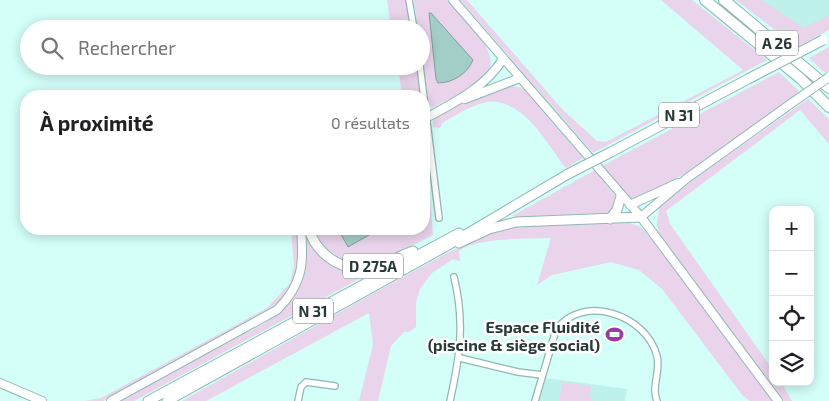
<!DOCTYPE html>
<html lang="fr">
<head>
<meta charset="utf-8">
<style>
	:root { --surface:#fff; --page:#f6f6f6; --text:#202124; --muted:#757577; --line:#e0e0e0 }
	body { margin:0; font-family:"Exo 2",sans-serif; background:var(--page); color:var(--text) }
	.controls { position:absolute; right:15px; bottom:15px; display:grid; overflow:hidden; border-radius:10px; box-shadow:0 2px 12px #0003 }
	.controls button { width:45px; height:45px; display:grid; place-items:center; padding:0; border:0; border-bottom:1px solid var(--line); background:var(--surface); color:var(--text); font:25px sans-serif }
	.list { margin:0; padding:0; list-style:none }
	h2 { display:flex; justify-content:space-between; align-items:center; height:65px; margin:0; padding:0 20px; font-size:21px }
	h2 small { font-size:16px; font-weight:400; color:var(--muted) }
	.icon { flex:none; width:28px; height:28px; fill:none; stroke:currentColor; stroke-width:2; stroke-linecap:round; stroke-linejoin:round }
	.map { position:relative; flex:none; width:829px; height:401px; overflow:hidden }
	.search { position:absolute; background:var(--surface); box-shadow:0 2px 12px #0003; left:20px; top:20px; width:410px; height:55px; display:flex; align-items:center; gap:12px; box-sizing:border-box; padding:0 18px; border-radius:28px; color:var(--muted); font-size:19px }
	.panel { position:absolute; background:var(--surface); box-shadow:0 2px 12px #0003; left:20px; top:90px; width:410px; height:145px; border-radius:20px }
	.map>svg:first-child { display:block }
	.built { fill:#bff1eb }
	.green { fill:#e9d4eb }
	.water { fill:#a3cdc7; stroke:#7ea19c }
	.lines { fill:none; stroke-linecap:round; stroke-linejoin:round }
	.street-casing { stroke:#90b8b3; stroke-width:8 }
	.secondary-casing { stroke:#90b8b3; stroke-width:10 }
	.primary-casing { stroke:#90b8b3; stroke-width:11 }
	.highway-casing { stroke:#90b8b3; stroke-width:12 }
	.street { stroke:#fff; stroke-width:5.5 }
	.secondary { stroke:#fff; stroke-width:8 }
	.primary { stroke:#fff; stroke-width:9 }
	.highway { stroke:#fff; stroke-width:10 }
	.secondary-bridge-casing { stroke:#90b8b3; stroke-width:10; stroke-linecap:butt }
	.primary-bridge-casing { stroke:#90b8b3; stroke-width:11; stroke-linecap:butt }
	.secondary-bridge { stroke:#fff; stroke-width:8 }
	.primary-bridge { stroke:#fff; stroke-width:9 }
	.labels { text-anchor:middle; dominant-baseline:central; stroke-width:5; stroke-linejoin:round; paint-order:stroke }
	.shield { fill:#fff; stroke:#687473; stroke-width:1 }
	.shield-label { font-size:15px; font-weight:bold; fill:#283937 }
	.poi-label { font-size:16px; font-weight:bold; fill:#283937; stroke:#fff; text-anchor:end }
</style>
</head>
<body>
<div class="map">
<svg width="829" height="401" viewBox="0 0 829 401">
	<rect width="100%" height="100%" fill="#d4fef8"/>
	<path class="built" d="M754,0H829V19L805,34Z
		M546,378L627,389L625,401H539Z"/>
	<path class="green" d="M387,0H406L410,29H391Z
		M414,0H448C466,21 513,60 478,83C465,93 448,99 434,107L429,106L421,53V29H418Z
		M460,0H467L562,109L597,141L606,142L614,138L743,70L661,0H692L767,60L593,153Z
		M736,0H762L804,28L829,15V30L797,47Z
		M829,47V72L826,74L809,58Z
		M398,66H416L420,96H402Z
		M779,72L801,93C753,126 685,183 631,199L602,166Z
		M513,86L522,88L526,91L583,158L566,168C548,145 529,108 498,102C482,98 456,115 442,123L440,128L433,127V121C448,105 492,90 513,86Z
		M808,99L829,119V144L800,110L666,211L670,224L773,370V382H781L792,401H781L659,234L657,225L659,207L702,173Z
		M424,130L433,235C391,256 341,289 314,229H424Z
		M595,170L615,196L617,204L609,214L592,217L521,218L512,216Z
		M630,223L641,227L662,252L773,401H750L743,396L662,289L639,270L611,262L552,275L537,285L551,238C529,239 476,237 459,251L460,261L453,259L432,273L420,289L416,302V327L409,332H404L391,346L378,401H359L373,345L369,313L206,401H182L383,288L451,251L491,233L524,225Z
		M291,229H296C301,249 301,270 291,289C276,316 138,383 103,401H85L101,398L267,308L290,283L294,266Z
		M306,237C320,258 345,272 370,273L134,401H116L265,323L289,303L301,284L305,270Z
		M562,382L591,386L590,397L594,401H559Z"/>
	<path class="water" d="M429,13H431L473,60C468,73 453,83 438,83L436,79Z
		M338,229H374L376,231L348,247Z"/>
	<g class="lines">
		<defs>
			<path id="street" d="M409,0L414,29
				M420,66L439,218
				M460,358L518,372L542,375
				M298,401L301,387L306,382L335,386
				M450,401C460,356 465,322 454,277
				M535,401L556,330C582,293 646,314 657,356C661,371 651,386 657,401"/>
			<path id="secondary" d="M453,0L641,217L778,401
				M465,99L520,78
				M424,119C452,104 485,88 503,59
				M630,205L678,183
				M641,217L686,179L789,105
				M0,383L42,401
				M111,401L277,310C303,284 304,264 301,229"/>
			<path id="primary" d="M611,152L748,79
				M610,219L617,210L621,196
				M309,229C315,251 337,269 361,268C378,268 397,257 413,251
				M459,243L489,229L516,222L641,217
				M148,401L459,233
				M167,401L450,244L568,174"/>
			<path id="highway" d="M705,0L800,78L829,107
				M724,0L829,88"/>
		</defs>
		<use href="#street" class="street-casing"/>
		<use href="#secondary" class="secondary-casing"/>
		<use href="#primary" class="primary-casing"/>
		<use href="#highway" class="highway-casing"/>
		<use href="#street" class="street"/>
		<use href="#secondary" class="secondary"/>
		<use href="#primary" class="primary"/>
		<use href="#highway" class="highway"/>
		<defs>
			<path id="secondary-bridge" d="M789,105L829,77"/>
			<path id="primary-bridge" d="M748,79L823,40
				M568,174L611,152"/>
		</defs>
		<use href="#secondary-bridge" class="secondary-bridge-casing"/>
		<use href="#primary-bridge" class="primary-bridge-casing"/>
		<use href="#secondary-bridge" class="secondary-bridge"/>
		<use href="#primary-bridge" class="primary-bridge"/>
	</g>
	<defs>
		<symbol id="stadium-bare" viewBox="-9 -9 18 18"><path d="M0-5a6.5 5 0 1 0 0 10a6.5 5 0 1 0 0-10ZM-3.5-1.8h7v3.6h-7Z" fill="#9a3ba3" stroke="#fff" stroke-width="2.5" paint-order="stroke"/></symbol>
	</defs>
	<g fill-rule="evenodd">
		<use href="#stadium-bare" x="602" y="322" width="25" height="25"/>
	</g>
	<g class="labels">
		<g class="shield">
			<rect x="756" y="30.5" width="42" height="25" rx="4"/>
			<rect x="659" y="102.5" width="40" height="25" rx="4"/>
			<rect x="343" y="253.5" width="60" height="25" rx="4"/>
			<rect x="293" y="298.5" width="40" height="25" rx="4"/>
		</g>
		<g class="shield-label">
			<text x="777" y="43">A 26</text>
			<text x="679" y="115">N 31</text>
			<text x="373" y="266">D 275A</text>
			<text x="313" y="311">N 31</text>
		</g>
		<g class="poi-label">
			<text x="600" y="326">Espace Fluidité<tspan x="600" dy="18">(piscine &amp; siège social)</tspan></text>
		</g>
	</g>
</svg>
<div class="controls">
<button>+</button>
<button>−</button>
<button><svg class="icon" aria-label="locate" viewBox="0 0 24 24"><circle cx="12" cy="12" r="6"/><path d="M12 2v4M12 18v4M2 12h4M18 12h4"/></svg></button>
<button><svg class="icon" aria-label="layers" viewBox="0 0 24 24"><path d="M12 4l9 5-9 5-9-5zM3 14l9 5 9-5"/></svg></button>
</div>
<div class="search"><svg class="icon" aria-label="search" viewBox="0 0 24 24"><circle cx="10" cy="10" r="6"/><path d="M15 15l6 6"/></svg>Rechercher</div>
<section class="panel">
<h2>À proximité<small>0 résultats</small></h2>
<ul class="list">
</ul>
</section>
</div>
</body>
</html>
